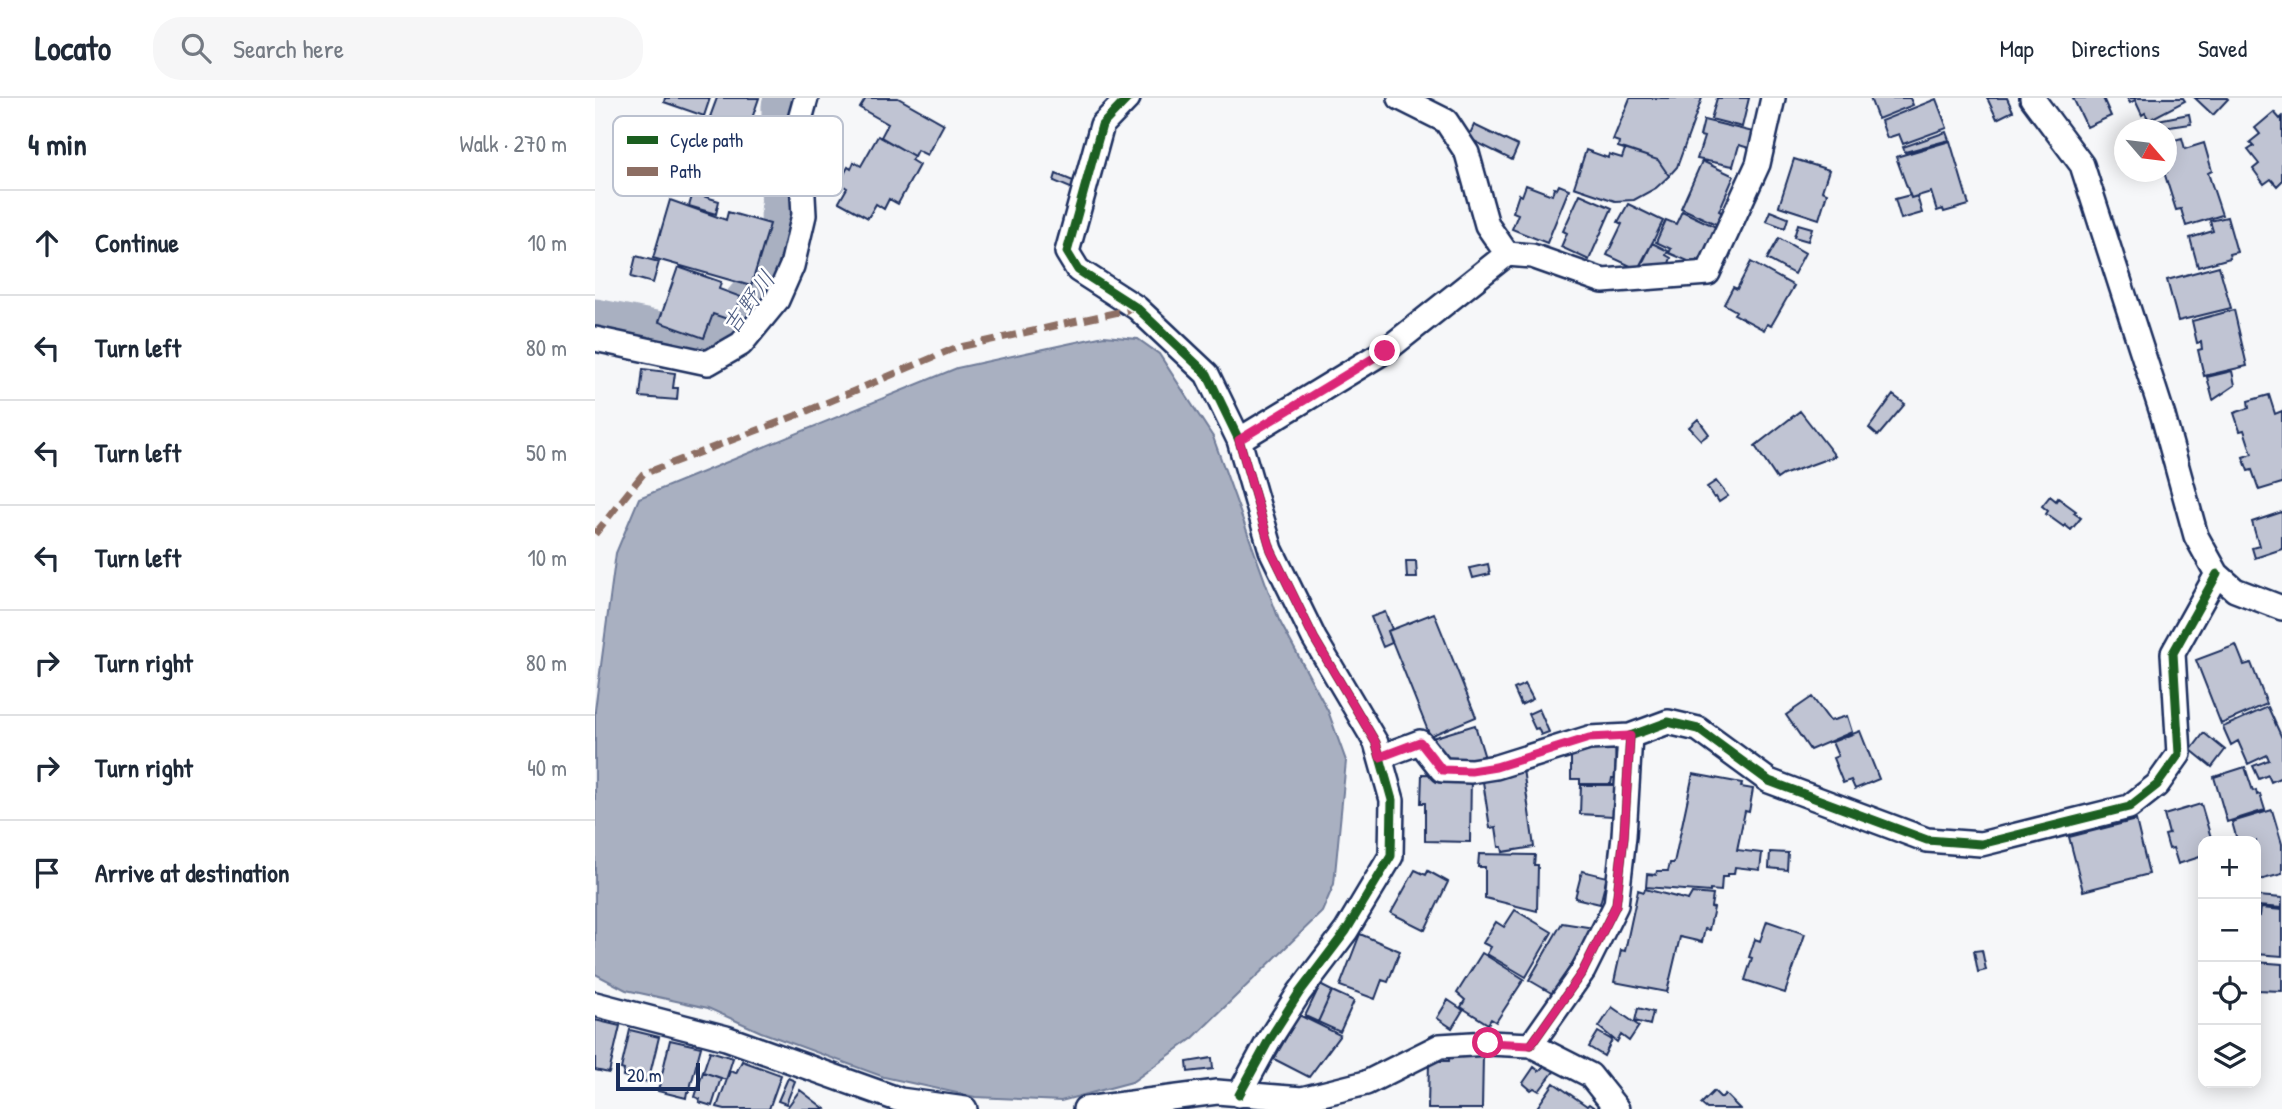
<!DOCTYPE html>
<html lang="en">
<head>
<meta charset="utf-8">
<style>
	:root { --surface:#fff; --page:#f6f6f7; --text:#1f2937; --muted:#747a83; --line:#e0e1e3 }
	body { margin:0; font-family:"Patrick Hand","Klee One",sans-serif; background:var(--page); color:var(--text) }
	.controls { position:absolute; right:21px; bottom:21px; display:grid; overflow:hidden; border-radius:14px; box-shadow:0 4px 18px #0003 }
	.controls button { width:63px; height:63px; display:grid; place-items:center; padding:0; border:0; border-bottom:2px solid var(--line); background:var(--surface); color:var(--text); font:35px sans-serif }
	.compass { position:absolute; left:1519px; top:21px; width:63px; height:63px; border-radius:50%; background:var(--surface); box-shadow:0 4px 18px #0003; rotate:118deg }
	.scale { position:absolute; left:21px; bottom:18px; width:84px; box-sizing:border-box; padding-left:7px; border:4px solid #1b2f5e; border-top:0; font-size:19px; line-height:24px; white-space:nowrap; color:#1b2f5e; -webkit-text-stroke:5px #fff; paint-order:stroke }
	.stop { position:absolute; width:21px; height:21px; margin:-16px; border:5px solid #db2777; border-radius:50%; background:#fff }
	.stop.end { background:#db2777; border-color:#fff; box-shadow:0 2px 7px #0008 }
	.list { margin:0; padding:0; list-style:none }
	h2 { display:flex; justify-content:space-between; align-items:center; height:91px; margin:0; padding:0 28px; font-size:30px }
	h2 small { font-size:23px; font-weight:400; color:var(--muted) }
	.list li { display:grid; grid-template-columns:46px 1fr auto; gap:21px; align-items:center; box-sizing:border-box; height:105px; padding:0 28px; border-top:2px solid var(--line) }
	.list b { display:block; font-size:26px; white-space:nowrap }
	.list em { font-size:23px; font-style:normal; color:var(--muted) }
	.icon { flex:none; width:38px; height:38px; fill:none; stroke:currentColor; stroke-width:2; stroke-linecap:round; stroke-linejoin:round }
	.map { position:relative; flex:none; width:1687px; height:1011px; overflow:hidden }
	header { display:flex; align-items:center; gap:42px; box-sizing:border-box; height:98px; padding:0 35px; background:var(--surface); border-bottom:2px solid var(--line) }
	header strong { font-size:33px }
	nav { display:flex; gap:38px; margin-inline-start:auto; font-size:24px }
	.search { width:490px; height:63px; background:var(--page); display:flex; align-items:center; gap:18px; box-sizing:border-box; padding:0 24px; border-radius:28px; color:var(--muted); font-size:26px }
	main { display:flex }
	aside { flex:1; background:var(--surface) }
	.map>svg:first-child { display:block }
	.water { fill:#a9b0c1; stroke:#707c99; stroke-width:2 }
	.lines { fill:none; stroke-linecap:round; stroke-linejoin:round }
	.river { stroke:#a9b0c1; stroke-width:51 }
	.building { fill:#c0c4d3; stroke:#1b2f5e; stroke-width:2 }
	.minor-casing { stroke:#1b2f5e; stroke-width:28 }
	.minor { stroke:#fff; stroke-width:23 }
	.quiet { stroke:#8d6e63; stroke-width:7; stroke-dasharray:14 7; stroke-linecap:butt }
	.cycleway-casing { stroke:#fff; stroke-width:13 }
	.cycleway { stroke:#1b5e20; stroke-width:9 }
	.route { stroke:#db2777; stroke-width:9 }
	.labels { text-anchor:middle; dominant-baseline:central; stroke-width:5; stroke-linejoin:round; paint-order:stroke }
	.water-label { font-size:24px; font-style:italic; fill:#4d5c81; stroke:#fff }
	.key { fill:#fff; stroke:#bbc1cf; stroke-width:2 }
	.key-label { font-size:19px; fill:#1b2f5e }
</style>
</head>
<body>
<header>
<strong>Locato</strong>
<div class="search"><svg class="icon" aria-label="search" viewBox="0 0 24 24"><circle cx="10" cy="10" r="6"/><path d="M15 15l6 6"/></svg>Search here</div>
<nav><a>Map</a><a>Directions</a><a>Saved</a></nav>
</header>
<main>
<aside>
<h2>4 min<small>Walk · 270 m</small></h2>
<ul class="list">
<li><svg class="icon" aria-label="ahead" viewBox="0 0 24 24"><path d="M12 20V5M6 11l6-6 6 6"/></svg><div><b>Continue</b></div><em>10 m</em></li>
<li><svg class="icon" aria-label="left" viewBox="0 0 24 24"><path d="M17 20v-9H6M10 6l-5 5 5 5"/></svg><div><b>Turn left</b></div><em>80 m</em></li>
<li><svg class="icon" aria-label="left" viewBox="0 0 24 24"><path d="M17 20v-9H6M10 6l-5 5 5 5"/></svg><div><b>Turn left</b></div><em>50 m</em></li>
<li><svg class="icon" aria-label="left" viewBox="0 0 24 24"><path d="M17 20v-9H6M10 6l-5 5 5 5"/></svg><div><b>Turn left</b></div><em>10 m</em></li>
<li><svg class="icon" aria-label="right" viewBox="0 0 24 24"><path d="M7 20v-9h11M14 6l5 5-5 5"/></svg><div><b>Turn right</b></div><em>80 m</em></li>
<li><svg class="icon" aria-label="right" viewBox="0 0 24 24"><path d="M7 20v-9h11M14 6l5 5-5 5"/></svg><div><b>Turn right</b></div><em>40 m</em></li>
<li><svg class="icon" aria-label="arrive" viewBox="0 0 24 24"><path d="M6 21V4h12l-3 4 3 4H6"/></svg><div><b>Arrive at destination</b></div></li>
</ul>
</aside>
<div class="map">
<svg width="1687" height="1011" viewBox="0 0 1687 1011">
	<rect width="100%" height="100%" fill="#f6f7f9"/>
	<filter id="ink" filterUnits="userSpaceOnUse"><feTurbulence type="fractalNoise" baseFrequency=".0143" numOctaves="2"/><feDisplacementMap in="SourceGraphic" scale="14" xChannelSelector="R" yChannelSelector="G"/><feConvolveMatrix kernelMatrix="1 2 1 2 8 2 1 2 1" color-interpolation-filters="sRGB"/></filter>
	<g filter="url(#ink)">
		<path class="water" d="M509,238L543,241L564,256L618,339L684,522L733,613L751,663L739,786L727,814L598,940L537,984L466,1003L380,999L289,979L166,934L113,910L31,892L0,876V612L21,455L44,400L362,270Z"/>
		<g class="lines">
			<path class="river" d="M0,226L99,246L124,243L174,182L191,141L192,8L196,0"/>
		</g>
		<path class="building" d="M70,0H115L109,18L69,4Z
			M122,0H164L153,32L115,19Z
			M271,0H303L349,26L332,57L322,52L319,58L286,39L293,26L265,10Z
			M1035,0H1107L1082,69L1074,78L1063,62L1023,49L1024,44L1018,42Z
			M1122,0H1154L1147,29L1116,21Z
			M1275,0H1315L1318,7L1283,21Z
			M1392,0H1412L1418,13L1402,21Z
			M1478,0H1508L1516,18L1492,29Z
			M1532,0H1588L1590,3L1554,22L1550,15L1547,17L1540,2L1535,5Z
			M1600,0H1632L1633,1L1618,17Z
			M1341,1L1352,30L1308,46L1304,36L1292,40L1286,23Z
			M1679,14L1685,21L1687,19V83L1682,88L1676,81L1669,86L1658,71L1664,66L1653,52L1659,48L1655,44L1665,36L1660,30Z
			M1594,16L1596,26L1553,32L1552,24Z
			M1109,22L1158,34L1154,50L1144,47L1138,68L1102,61L1109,39L1105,38Z
			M879,27L923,48L917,62L873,40Z
			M1351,34L1354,42L1310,54L1308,49Z
			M283,38L319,58L316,62L324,67L303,106L294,101L289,111L281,106L273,120L244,104L252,90L244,85L253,69L256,71L259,64L266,68Z
			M1587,40L1590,51L1609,45L1617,73L1613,75L1627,117L1591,128L1586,111L1581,112L1569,74H1572V44Z
			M1355,43L1374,107L1349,114L1348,111L1342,113L1336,94L1316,100L1301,59Z
			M1030,51L1063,62L1074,78L1061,90L1039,102L1020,103L979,89L991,52L1013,60L1014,56L1027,60Z
			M1199,61L1234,72L1227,93L1232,95L1224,121L1184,108Z
			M1107,63L1139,78L1124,113L1128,115L1123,127L1086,110Z
			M461,76L483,85L480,92L459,83Z
			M931,87L957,97L959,90L962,91L964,87L974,91L952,145L917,131L923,116L918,114L924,96L927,98Z
			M98,95L124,103L121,116L94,108Z
			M985,96L1017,110L994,162L966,149L972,135L968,133Z
			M1315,97L1316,100L1322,98L1327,115L1306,121L1300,101Z
			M75,102L131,122L133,114L175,126L156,188L58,160Z
			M1033,106L1068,123L1044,172L1012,157L1027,126L1023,124Z
			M1087,113L1121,129L1105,163L1102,162L1100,166L1074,155L1076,151L1061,144L1071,122L1081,126Z
			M1175,113L1193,120L1190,130L1171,123Z
			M1632,119L1642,154L1634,156L1635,160L1603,169L1595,140L1618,133L1615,123Z
			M1203,126L1217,130L1213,143L1199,139Z
			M1184,140L1210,155L1199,176L1172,161Z
			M1057,145L1073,153L1071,157L1076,160L1072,170L1057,172L1045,167Z
			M41,158L64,164L58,185L36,179Z
			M1156,164L1199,188L1176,228L1172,226L1169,232L1139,216L1141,213L1129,206L1138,189L1142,191Z
			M1624,168L1636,210L1583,223L1572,182Z
			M83,169L126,184L124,191L146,199L138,223L118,216L109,240L64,224Z
			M1639,212L1652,268L1609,278L1603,252L1607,251L1606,244L1602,245L1597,223Z
			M48,271L80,275L78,290H83L82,302L45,299Z
			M1637,273L1640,287L1618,302L1612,279Z
			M1298,297L1310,306L1283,338L1274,330Z
			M1674,297L1680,316L1687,313V385L1664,392L1657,372L1653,373L1648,359L1657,356L1649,332L1645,333L1639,315L1654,310L1653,303Z
			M1205,313L1240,358L1188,377L1182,381L1160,348Z
			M1103,321L1114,336L1106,342L1094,329Z
			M1121,383L1133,398L1124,404L1121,399L1119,400L1112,389Z
			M1455,398L1461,403L1463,400L1481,413L1479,415L1486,420L1476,432L1470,427L1469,429L1451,416L1453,413L1447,408Z
			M1687,414V451L1660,460L1657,450L1664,448L1657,424Z
			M811,463H821L822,480H812Z
			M893,466L895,476L878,480L875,470Z
			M790,514L797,531L793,533L797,545L788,549L776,519Z
			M839,515L881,619L835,638L793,533Z
			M1641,547L1649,567L1656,565L1672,606L1626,626L1601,562Z
			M930,586L938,601L926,607L919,591Z
			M1217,599L1235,623L1252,618L1257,634L1215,652L1191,617Z
			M1673,609L1687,640V679L1676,684L1673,677L1664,681L1658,668L1674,662L1672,657L1653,666L1643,643L1636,647L1628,629Z
			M944,611L954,634L946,637L943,630L940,631L933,616Z
			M880,627L890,660L861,664L844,657L837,640Z
			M1265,633L1284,681L1260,691L1256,682L1248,685L1238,660L1243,658L1237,644Z
			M1609,635L1630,652L1617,669L1596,652Z
			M1020,642L1021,680H1017L1016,686H985V681H976V654Z
			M1650,669L1658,693L1661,692L1662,697L1665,696L1670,712L1632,724L1619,679Z
			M928,671L939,749L908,754L907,749H904L901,729L895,730L887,677Z
			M827,676L876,677L875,744L830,743V705H826Z
			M1098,676L1147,685L1146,689L1158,691L1154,714L1150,713L1142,752L1167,755L1165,772L1140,769L1139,776H1132V779H1127L1126,793L1115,792V794L1051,789L1052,776L1061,777L1062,773H1073L1075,765H1079Z
			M986,687H1020L1018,718L985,716Z
			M1606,706L1617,743H1608V758L1583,766L1578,750L1574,751L1570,737L1574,736L1569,717Z
			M1677,712L1687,746V776L1661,783V743H1637L1642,742L1637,724Z
			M1541,722L1554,776L1488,793L1474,739Z
			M1175,754L1193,755L1192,772L1174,770Z
			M884,756L940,757L939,767H943L942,813L890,800V769H883Z
			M820,772L831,777L833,773L853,784L830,832L796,815Z
			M987,773L1012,779L1005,806L980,800Z
			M1050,791L1093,802L1097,795L1118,797L1116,809L1119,810L1114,832L1110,831L1107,844L1085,839L1072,894L1019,884L1026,852L1030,853L1043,792L1049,794Z
			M1663,798L1687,800V810L1662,808Z
			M1666,810L1687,812V858L1661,856L1662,817L1665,818Z
			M920,812L957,834L931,879L892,856L896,849L888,845L901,824L909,829Z
			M1172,823L1210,836L1190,895L1150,882L1157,860L1154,859L1160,841L1165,843Z
			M967,825L999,830L958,896L934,882Z
			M765,836L805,853L793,884L787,882L780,901L745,888Z
			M1387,852L1391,872L1383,874L1379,853Z
			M887,855L929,881L901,924L896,921L893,926L866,909L870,902L862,895Z
			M1661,864L1687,866V893L1661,892Z
			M725,887L737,893L723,924L710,918Z
			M737,893L759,903L745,934L723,924Z
			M853,902L868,912L857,930L842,920Z
			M1017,909L1044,928L1034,943L1026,937L1022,944L1004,929Z
			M1043,910L1058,914L1055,927L1040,923Z
			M704,917L745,937L714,979L679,961Z
			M0,922L25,928L14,975L0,972Z
			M35,932L64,939L53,984L28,978L29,972L26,971Z
			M1003,934L1017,942L1009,958L994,949Z
			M75,942L106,949L94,994H92L91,1000L63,993Z
			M115,953L138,960L131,982L108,974Z
			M854,957H888L887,1011H833L834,963H854Z
			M617,960L618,971L593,974L592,964Z
			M147,963L186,977L174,1011H130L122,1009L135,973L141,975Z
			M951,966L960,972L944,993L939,990L936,992L928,985L939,969L944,973Z
			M108,974L126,980L117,1008L104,1004L105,1001L100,999Z
			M193,980L200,983L191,1006L183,1003Z
			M959,985L992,1008L994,1006L1001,1011H941Z
			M205,992L230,1011H191Z
			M1119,993L1126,1000L1130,996L1145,1011H1112L1106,1006Z"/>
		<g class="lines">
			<defs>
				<path id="minor" d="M533,0L507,27L472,154L483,172L542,210L612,276L644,342L676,452L719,540L781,645L797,702L796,758L751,833L704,895L674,942L644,997
					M805,0L851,23L872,55L892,127L912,156
					M1437,0L1487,67L1568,318L1601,438L1622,476L1640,492L1687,510
					M0,241L113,265L146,246L182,202L197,168L209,117L204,25L211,0
					M644,342L790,253L912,156L937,158L1008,183L1113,175L1163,66L1178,0
					M785,659L825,644L847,672L876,673L901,669L994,640L1035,638
					M0,906L131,940L305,1002L370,1011
					M936,947L988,873L1021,807L1029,738L1035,638L1073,624L1103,631L1174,683L1332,742L1386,746L1534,709L1562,687L1584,656L1578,555L1622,476
					M490,1011L622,994L707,1001L771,985L845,948L893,945L936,947L995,977L1022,1011"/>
			</defs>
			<use href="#minor" class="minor-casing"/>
			<use href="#minor" class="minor"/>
			<path class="quiet" d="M0,436L48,376L205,316L360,250L542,210"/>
			<defs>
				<path id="cycleway" d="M533,0L507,27L472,154L483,172L542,210L612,276L644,342L676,452L719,540L781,645L797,702L796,758L751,833L704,895L674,942L644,997
					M936,947L988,873L1021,807L1029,738L1035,638L1073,624L1103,631L1174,683L1332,742L1386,746L1534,709L1562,687L1584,656L1578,555L1622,476"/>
			</defs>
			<use href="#cycleway" class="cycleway-casing"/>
			<use href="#cycleway" class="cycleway"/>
		</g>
	</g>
	<g class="lines" filter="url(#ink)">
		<path class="route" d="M790,253L644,342L676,452L719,540L781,645L785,659L825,644L847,672L876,673L901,669L994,640L1035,638L1029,738L1021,807L988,873L936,947L893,945"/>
	</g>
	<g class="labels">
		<g class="water-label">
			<text transform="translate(153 204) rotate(-54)">吉野川</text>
		</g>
	</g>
	<rect x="18" y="18" width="230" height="80" rx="10" class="key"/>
	<rect x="32" y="38" width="31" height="8" fill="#1b5e20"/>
	<rect x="32" y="69" width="31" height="9" fill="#8d6e63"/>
	<g class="key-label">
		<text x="75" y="49">Cycle path</text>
		<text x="75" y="80">Path</text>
	</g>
</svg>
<div class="controls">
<button>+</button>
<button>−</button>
<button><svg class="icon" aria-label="locate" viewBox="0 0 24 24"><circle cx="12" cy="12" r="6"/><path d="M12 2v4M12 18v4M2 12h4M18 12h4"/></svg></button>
<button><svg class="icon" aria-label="layers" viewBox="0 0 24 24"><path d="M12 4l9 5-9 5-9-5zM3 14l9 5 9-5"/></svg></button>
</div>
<svg class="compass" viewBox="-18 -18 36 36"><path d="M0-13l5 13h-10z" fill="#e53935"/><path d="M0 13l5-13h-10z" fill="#747a83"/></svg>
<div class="scale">20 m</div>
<div class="stop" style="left:893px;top:945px"></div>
<div class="stop end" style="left:790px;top:253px"></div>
</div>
</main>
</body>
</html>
